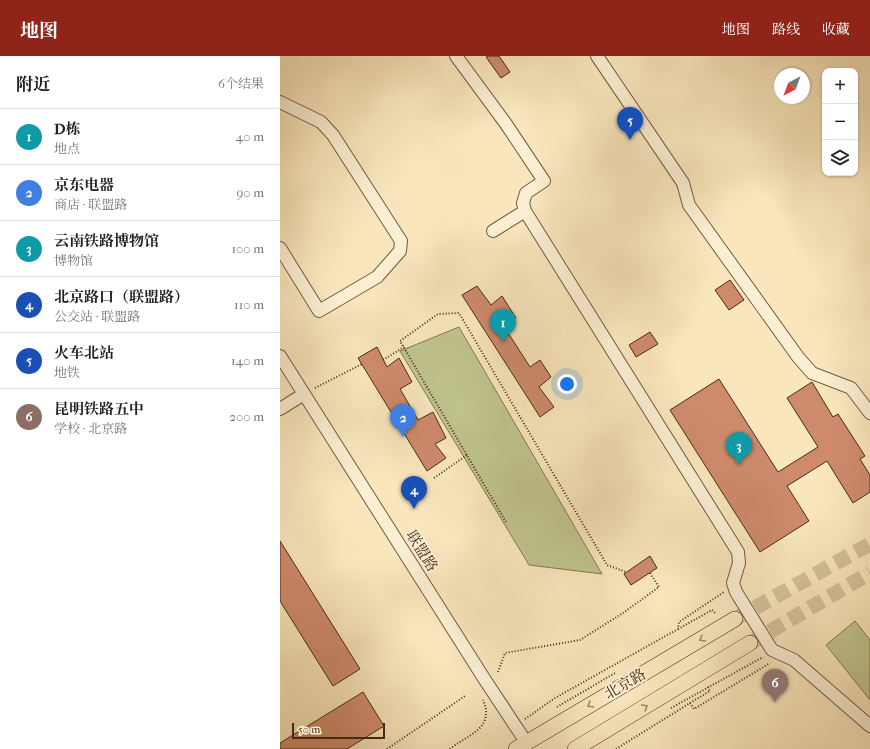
<!DOCTYPE html>
<html lang="zh">
<head>
<meta charset="utf-8">
<style>
	:root { --surface:#fff; --page:#f2f2f2; --text:#222; --muted:#767676; --line:#e0e0e0; --accent:#8f2418 }
	body { margin:0; font-family:"IM FELL French Canon","Noto Serif SC",serif; background:var(--page); color:var(--text) }
	.controls { position:absolute; right:12px; top:12px; display:grid; overflow:hidden; border-radius:8px; box-shadow:0 1px 3px #0004 }
	.controls button { width:36px; height:36px; display:grid; place-items:center; padding:0; border:0; border-bottom:1px solid var(--line); background:var(--surface); color:var(--text); font:20px sans-serif }
	.compass { position:absolute; left:494px; top:12px; width:36px; height:36px; border-radius:50%; background:var(--surface); box-shadow:0 1px 3px #0004; rotate:221deg }
	.scale { position:absolute; left:12px; bottom:10px; width:93px; box-sizing:border-box; padding-left:4px; border:2px solid #472b16; border-top:0; font-size:11px; line-height:14px; white-space:nowrap; color:#472b16; -webkit-text-stroke:3px #fbefd3; paint-order:stroke }
	.you { position:absolute; left:287px; top:328px; width:14px; height:14px; margin:-10px; border:3px solid #fff; border-radius:50%; background:#1a73e8; box-shadow:0 0 0 6px #1a73e833 }
	.badge { display:grid; place-items:center; width:26px; height:26px; border-radius:50%; background:var(--accent); color:#fff; font-size:13px; font-weight:700 }
	.pin { position:absolute; translate:-50% -33px; filter:drop-shadow(0 1px 2px #0008) }
	.pin::after { content:''; position:absolute; top:21px; width:14px; height:12px; background:inherit; clip-path:polygon(0 0,100% 0,50% 100%) }
	.list { margin:0; padding:0; list-style:none }
	h2 { display:flex; justify-content:space-between; align-items:center; height:52px; margin:0; padding:0 16px; font-size:17px }
	h2 small { font-size:13px; font-weight:400; color:var(--muted) }
	.list li { display:grid; grid-template-columns:26px 1fr auto; gap:12px; align-items:center; box-sizing:border-box; height:56px; padding:0 16px; border-top:1px solid var(--line) }
	.list b { display:block; font-size:15px; white-space:nowrap }
	.list p { margin:0; font-size:13px; white-space:nowrap; color:var(--muted) }
	.list em { font-size:13px; font-style:normal; color:var(--muted) }
	.icon { flex:none; width:22px; height:22px; fill:none; stroke:currentColor; stroke-width:2; stroke-linecap:round; stroke-linejoin:round }
	.map { position:relative; flex:none; width:590px; height:693px; overflow:hidden }
	header { display:flex; align-items:center; gap:24px; box-sizing:border-box; height:56px; padding:0 20px; background:var(--accent); color:#fff }
	header strong { font-size:19px }
	nav { display:flex; gap:22px; margin-inline-start:auto; font-size:14px }
	main { display:flex }
	aside { flex:1; background:var(--surface) }
	.map>svg:first-child { display:block }
	.green { fill:#c0c48e; stroke:#847852 }
	.building { fill:#ce8b6c; stroke:#472b16 }
	.lines { fill:none; stroke-linecap:round; stroke-linejoin:round }
	.major-tunnel { stroke:#d5c19b; stroke-width:15; stroke-dasharray:15 8; stroke-linecap:butt }
	.minor-casing { stroke:#745a40; stroke-width:14 }
	.major-casing { stroke:#472b16; stroke-width:16 }
	.path { stroke:#472b16; stroke-width:2; stroke-dasharray:1 2; stroke-linecap:butt }
	.minor { stroke:#fbefd3; stroke-width:12 }
	.major { stroke:#f9e6bc; stroke-width:15 }
	.oneway { stroke:#a08869 }
	.labels { text-anchor:middle; dominant-baseline:central; stroke-width:4; stroke-linejoin:round; paint-order:stroke }
	.street-label { font-size:15px; fill:#472b16; stroke:#fbefd3 }
</style>
</head>
<body>
<header>
<strong>地图</strong>
<nav><a>地图</a><a>路线</a><a>收藏</a></nav>
</header>
<main>
<aside>
<h2>附近<small>6个结果</small></h2>
<ul class="list">
<li><span class="badge" style="background:#0f9aa8">1</span><div><b>D栋</b><p>地点</p></div><em>40 m</em></li>
<li><span class="badge" style="background:#3f7fe0">2</span><div><b>京东电器</b><p>商店 · 联盟路</p></div><em>90 m</em></li>
<li><span class="badge" style="background:#0f9aa8">3</span><div><b>云南铁路博物馆</b><p>博物馆</p></div><em>100 m</em></li>
<li><span class="badge" style="background:#1a4fb4">4</span><div><b>北京路口（联盟路）</b><p>公交站 · 联盟路</p></div><em>110 m</em></li>
<li><span class="badge" style="background:#1a4fb4">5</span><div><b>火车北站</b><p>地铁</p></div><em>140 m</em></li>
<li><span class="badge" style="background:#8d6e63">6</span><div><b>昆明铁路五中</b><p>学校 · 北京路</p></div><em>200 m</em></li>
</ul>
</aside>
<div class="map">
<svg width="590" height="693" viewBox="0 0 590 693">
	<rect width="100%" height="100%" fill="#f9e6bc"/>
	<filter id="stains"><feTurbulence type="fractalNoise" baseFrequency=".005" numOctaves="4"/><feColorMatrix values="0 0 0 0 .2 0 0 0 0 .09 0 0 0 0 .02 0 0 0 .5 -.17"/></filter>
	<radialGradient id="worn" r=".72"><stop offset=".6" stop-color="#630" stop-opacity="0"/><stop offset="1" stop-color="#630" stop-opacity=".3"/></radialGradient>
	<path class="green" d="M179,271L322,518L249,509L120,295Z
		M575,565L590,584V644L546,589Z"/>
	<path class="building" d="M208,0H219L230,16L221,22L206,1Z
		M450,224L464,244L449,254L435,234Z
		M197,230L211,249L222,240L236,262L223,269L250,311L260,304L271,321L259,331L274,351L260,361L182,239Z
		M370,276L378,288L356,301L349,289Z
		M97,291L107,311L119,302L132,326L120,333L138,364L153,356L166,382L155,388L166,402L147,415L78,302Z
		M439,323L498,416L538,391L507,342L532,326L553,361L558,358L585,400L580,403L590,419V436L573,447L547,405L507,430L529,465L480,496L390,354Z
		M0,485L80,613L53,630L0,545Z
		M370,500L377,512L351,529L344,518Z
		M83,636L104,670L67,693H0V687Z"/>
	<g class="lines">
		<path class="major-tunnel" d="M455,563L590,488
			M470,587L590,517"/>
		<defs>
			<path id="minor" d="M176,0L226,68L264,125L246,137L243,147L245,155L458,496L459,507L453,527L456,536L492,594L514,604L590,670
				M317,0L403,127L409,149L518,301L532,317L571,332L590,357
				M0,46L41,66L53,79L121,185L120,195L97,221L39,255L0,192
				M213,175L245,155
				M0,300L205,624L246,686
				M0,353L24,338"/>
			<path id="major" d="M236,693L455,563
				M295,693L470,587"/>
		</defs>
		<use href="#minor" class="minor-casing"/>
		<use href="#major" class="major-casing"/>
		<path class="path" d="M103,304L124,291
			M35,332L82,308
			M154,422L187,399
			M226,466L120,285L158,258L179,257L327,509L346,516
			M398,573L432,554L436,558
			M218,616L225,597L300,584L343,557L379,531L370,517
			M410,647L430,635L428,631
			M277,651L335,617
			M391,652L483,601
			M245,663L275,642L398,573L399,566L444,536
			M107,693L185,640
			M170,693C185,680 216,673 203,644
			M336,693L410,647L414,653L490,607"/>
		<use href="#minor" class="minor"/>
		<use href="#major" class="major"/>
	</g>
	<defs><path id="oneway-chevron" d="M-2-3.5L2.5 0L-2 3.5" fill="none" stroke-width="1.6" stroke-linecap="round" stroke-linejoin="round"/></defs>
	<g class="oneway">
		<use href="#oneway-chevron" transform="translate(422 583) rotate(150)"/>
		<use href="#oneway-chevron" transform="translate(310 649) rotate(150)"/>
		<use href="#oneway-chevron" transform="translate(365 651) rotate(-31)"/>
	</g>
	<g class="labels">
		<g class="street-label">
			<text transform="translate(142 495) rotate(58)">联盟路</text>
			<text transform="translate(345 628) rotate(-30)">北京路</text>
		</g>
	</g>
	<rect width="100%" height="100%" filter="url(#stains)"/>
	<rect width="100%" height="100%" fill="url(#worn)"/>
</svg>
<div class="controls">
<button>+</button>
<button>−</button>
<button><svg class="icon" aria-label="layers" viewBox="0 0 24 24"><path d="M12 4l9 5-9 5-9-5zM3 14l9 5 9-5"/></svg></button>
</div>
<svg class="compass" viewBox="-18 -18 36 36"><path d="M0-13l5 13h-10z" fill="#e53935"/><path d="M0 13l5-13h-10z" fill="#767676"/></svg>
<div class="scale">50 m</div>
<div class="you"></div>
<div class="pin badge" style="left:223px;top:286px;background:#0f9aa8">1</div>
<div class="pin badge" style="left:123px;top:381px;background:#3f7fe0">2</div>
<div class="pin badge" style="left:459px;top:409px;background:#0f9aa8">3</div>
<div class="pin badge" style="left:134px;top:453px;background:#1a4fb4">4</div>
<div class="pin badge" style="left:350px;top:84px;background:#1a4fb4">5</div>
<div class="pin badge" style="left:495px;top:646px;background:#8d6e63">6</div>
</div>
</main>
</body>
</html>
